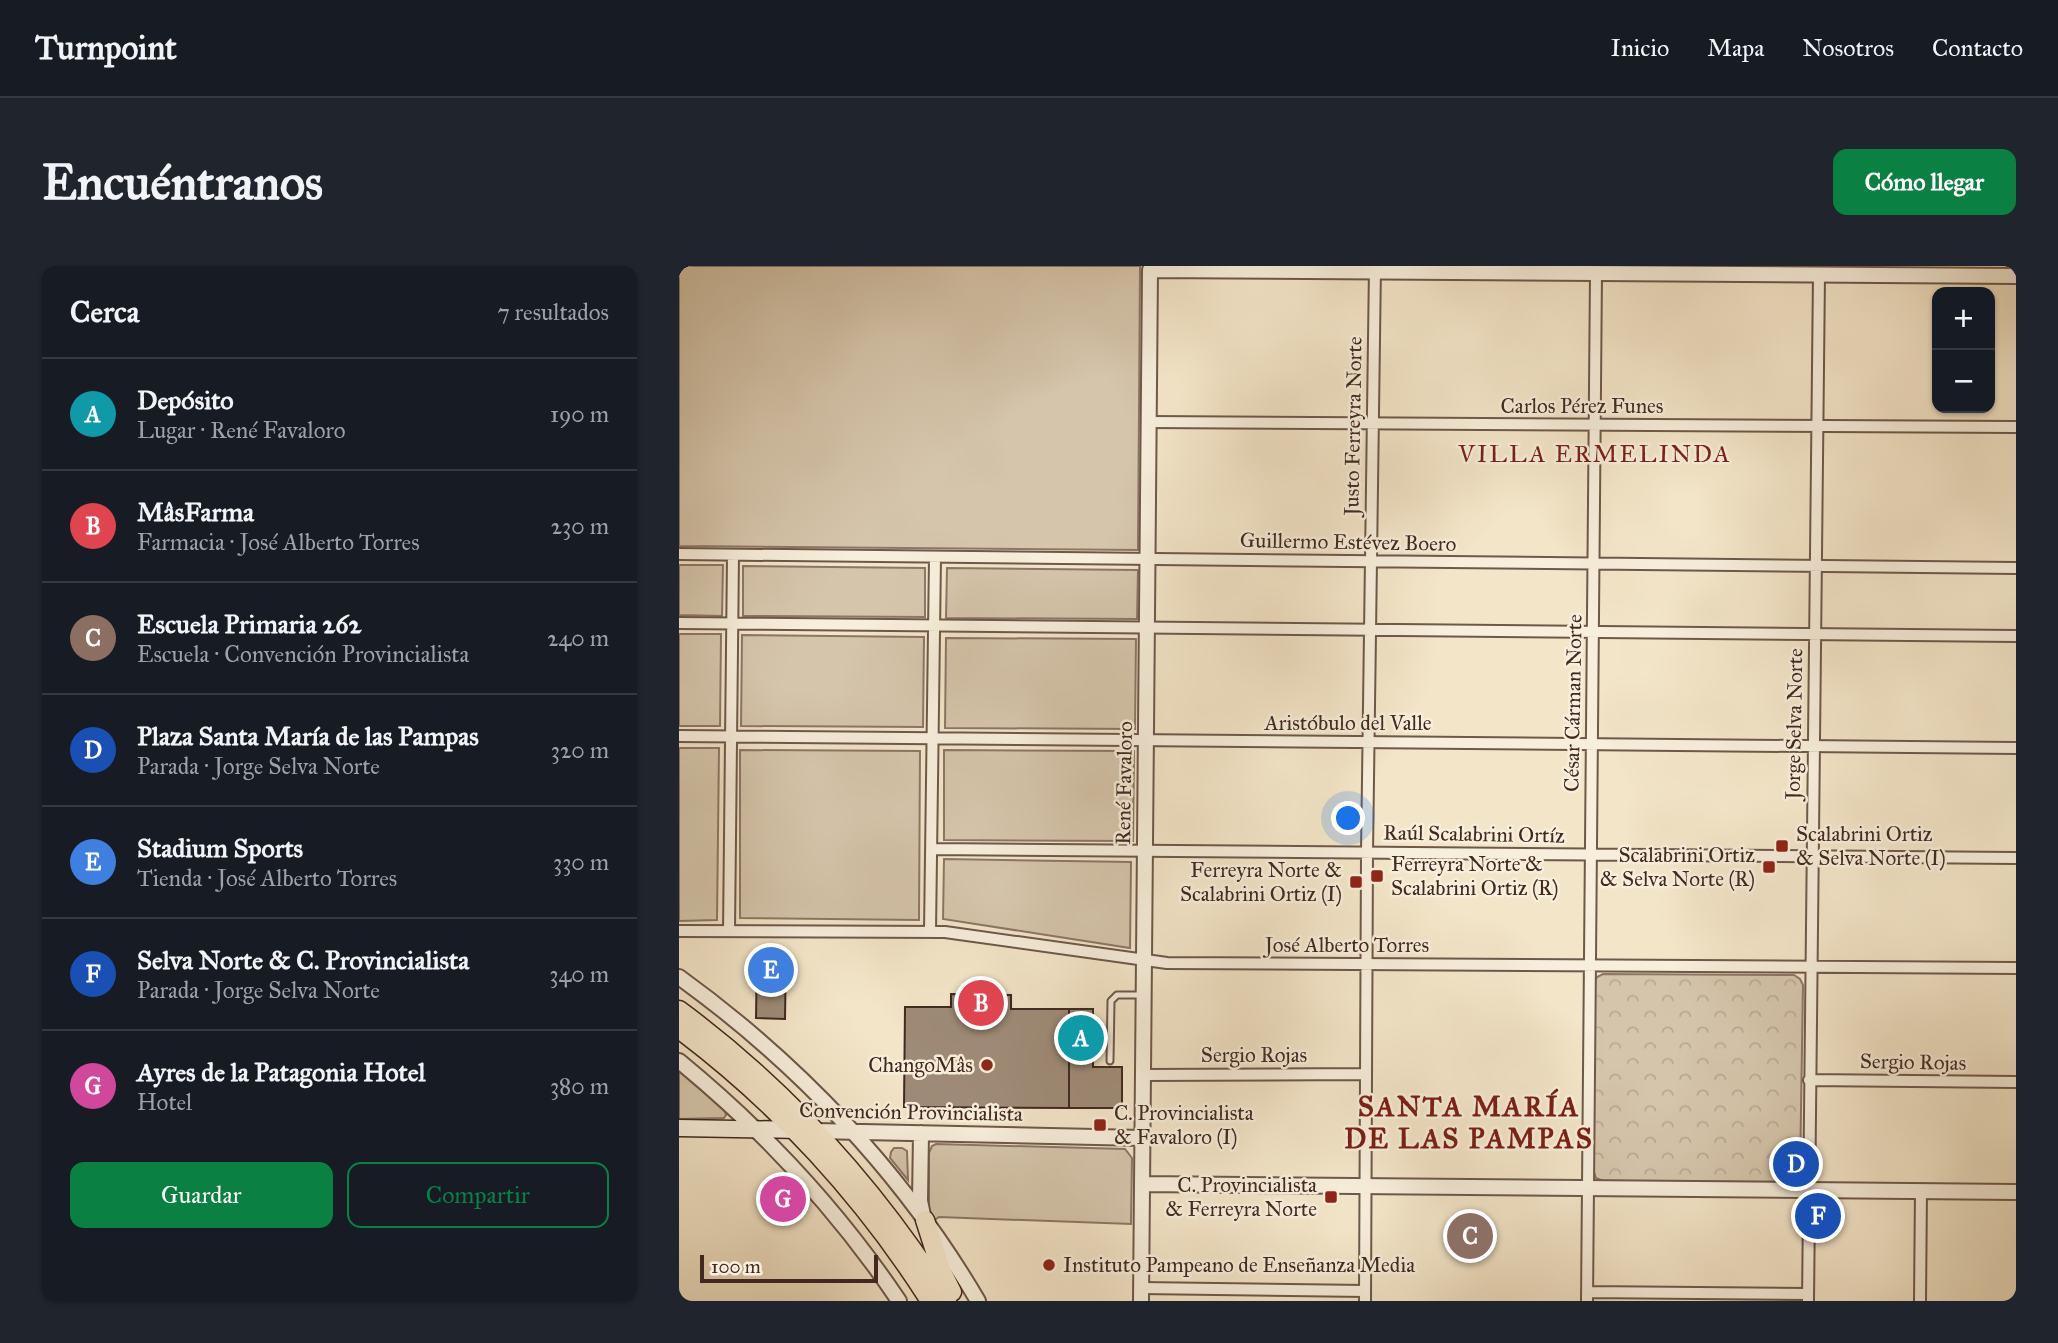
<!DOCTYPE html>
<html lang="es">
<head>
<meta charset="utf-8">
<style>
	:root { --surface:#171b24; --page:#20242c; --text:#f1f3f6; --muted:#9ea1a6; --line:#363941; --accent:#0b8043 }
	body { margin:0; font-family:"IM FELL Great Primer",serif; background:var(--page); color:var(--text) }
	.controls { position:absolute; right:21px; top:21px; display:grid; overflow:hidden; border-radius:14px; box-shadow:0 2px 5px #0004 }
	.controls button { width:63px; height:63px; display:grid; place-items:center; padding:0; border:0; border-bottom:2px solid var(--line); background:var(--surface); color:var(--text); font:35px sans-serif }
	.scale { position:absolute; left:21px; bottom:18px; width:178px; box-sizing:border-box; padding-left:7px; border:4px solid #412920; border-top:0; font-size:19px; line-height:24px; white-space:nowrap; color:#412920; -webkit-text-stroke:5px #f7eedb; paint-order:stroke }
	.you { position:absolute; left:670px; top:553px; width:24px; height:24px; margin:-18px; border:5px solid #fff; border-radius:50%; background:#1a73e8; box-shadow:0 0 0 10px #1a73e833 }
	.badge { display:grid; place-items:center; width:46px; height:46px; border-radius:50%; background:var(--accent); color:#fff; font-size:23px; font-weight:700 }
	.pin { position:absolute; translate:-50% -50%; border:4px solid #fff; box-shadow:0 2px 7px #0006 }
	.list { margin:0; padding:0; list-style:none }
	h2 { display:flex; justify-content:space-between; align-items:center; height:91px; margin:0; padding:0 28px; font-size:30px }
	h2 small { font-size:23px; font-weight:400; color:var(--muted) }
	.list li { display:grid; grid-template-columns:46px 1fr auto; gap:21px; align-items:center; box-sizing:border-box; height:112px; padding:0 28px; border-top:2px solid var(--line) }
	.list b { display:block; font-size:26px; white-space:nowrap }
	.list p { margin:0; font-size:23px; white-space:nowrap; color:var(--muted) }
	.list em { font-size:23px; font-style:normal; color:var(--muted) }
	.actions { display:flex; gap:14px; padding:21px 28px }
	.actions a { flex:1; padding:16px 0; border:2px solid var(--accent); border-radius:14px; text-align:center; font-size:24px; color:var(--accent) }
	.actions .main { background:var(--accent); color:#fff }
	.map { position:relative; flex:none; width:1337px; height:1035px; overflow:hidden; border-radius:14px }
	header { display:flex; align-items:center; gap:42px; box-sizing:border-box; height:98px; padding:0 35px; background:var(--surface); border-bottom:2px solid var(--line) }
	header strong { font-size:33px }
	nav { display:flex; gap:38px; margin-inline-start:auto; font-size:24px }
	.intro { display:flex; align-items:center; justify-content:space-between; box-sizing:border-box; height:168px; padding:0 42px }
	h1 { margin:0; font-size:49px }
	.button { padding:18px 32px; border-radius:14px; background:var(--accent); color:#fff; font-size:24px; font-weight:700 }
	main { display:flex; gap:42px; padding:0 42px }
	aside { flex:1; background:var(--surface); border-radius:14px; box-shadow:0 2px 5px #0004 }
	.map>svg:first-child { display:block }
	.green { fill:#d5c5ab; stroke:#8b7766; stroke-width:2 }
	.forest { fill:url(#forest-crowns); stroke:#8b7766; stroke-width:2 }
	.building { fill:#9e8b77; stroke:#412920; stroke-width:2 }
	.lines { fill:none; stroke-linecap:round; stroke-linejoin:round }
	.service-casing { stroke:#6e584a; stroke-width:9 }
	.minor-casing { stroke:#6e584a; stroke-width:14 }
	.tertiary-casing { stroke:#6e584a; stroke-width:18 }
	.secondary-casing { stroke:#412920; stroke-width:19 }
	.trunk-casing { stroke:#412920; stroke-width:21 }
	.service { stroke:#f7eedb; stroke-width:5 }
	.minor { stroke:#f7eedb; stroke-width:10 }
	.tertiary { stroke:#f7eedb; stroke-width:14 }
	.secondary { stroke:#f7eedb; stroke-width:16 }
	.trunk { stroke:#f3e5c8; stroke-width:18 }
	.poi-dot { fill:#8f2418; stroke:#f7eedb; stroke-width:2.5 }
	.labels { text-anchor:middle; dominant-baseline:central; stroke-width:5; stroke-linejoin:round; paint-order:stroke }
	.street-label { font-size:21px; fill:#412920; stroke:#f7eedb }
	.poi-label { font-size:21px; fill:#412920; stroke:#f7eedb; text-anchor:start }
	.quarter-label { font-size:24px; letter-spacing:2px; fill:#7a1f14; stroke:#f7eedb }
	.district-label { font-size:28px; font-weight:bold; letter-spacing:2px; fill:#7a1f14; stroke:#f7eedb }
</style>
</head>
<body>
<header>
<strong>Turnpoint</strong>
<nav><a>Inicio</a><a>Mapa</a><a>Nosotros</a><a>Contacto</a></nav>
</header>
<div class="intro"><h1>Encuéntranos</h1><a class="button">Cómo llegar</a></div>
<main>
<aside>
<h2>Cerca<small>7 resultados</small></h2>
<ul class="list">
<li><span class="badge" style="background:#0f9aa8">A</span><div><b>Depósito</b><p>Lugar · René Favaloro</p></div><em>190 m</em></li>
<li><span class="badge" style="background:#e0444e">B</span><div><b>MâsFarma</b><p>Farmacia · José Alberto Torres</p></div><em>230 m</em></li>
<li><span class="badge" style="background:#8d6e63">C</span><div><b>Escuela Primaria 262</b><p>Escuela · Convención Provincialista</p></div><em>240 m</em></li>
<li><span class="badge" style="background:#1a4fb4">D</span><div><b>Plaza Santa María de las Pampas</b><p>Parada · Jorge Selva Norte</p></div><em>320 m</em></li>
<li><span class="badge" style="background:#3f7fe0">E</span><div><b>Stadium Sports</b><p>Tienda · José Alberto Torres</p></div><em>330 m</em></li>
<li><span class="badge" style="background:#1a4fb4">F</span><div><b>Selva Norte &amp; C. Provincialista</b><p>Parada · Jorge Selva Norte</p></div><em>340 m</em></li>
<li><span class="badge" style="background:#d1479c">G</span><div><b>Ayres de la Patagonia Hotel</b><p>Hotel</p></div><em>380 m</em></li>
</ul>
<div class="actions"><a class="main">Guardar</a><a>Compartir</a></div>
</aside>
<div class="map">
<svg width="1337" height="1035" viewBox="0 0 1337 1035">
	<defs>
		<pattern id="forest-crowns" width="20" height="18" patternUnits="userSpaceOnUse" patternTransform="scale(1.75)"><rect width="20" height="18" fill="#d5c5ab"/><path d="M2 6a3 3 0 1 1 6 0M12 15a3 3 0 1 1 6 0" fill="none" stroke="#b8a993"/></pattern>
	</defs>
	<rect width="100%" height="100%" fill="#f3e5c8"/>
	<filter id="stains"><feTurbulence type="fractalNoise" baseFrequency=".00286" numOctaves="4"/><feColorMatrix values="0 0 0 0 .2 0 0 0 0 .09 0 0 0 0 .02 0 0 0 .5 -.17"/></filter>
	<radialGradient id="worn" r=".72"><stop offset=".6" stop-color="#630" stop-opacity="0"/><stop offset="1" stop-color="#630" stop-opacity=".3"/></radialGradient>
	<path class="green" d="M0,0H461L459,284L0,280Z
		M0,299H44L43,350L0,349Z
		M64,300L246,302V351L64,350Z
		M268,302L459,304L458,353L267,352Z
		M0,368H42L41,460H0Z
		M63,369L245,371L244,461L62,460Z
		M267,372L457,373L456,463L266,462Z
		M0,482H40L38,654L0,655Z
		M61,484L241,485L240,654L61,652Z
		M265,484L455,485L454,575L265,574Z
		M265,593L452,596L451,682L264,653Z
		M0,804L46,844L47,849L45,852L0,853Z
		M257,878L446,883L453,892L452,958L260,951L254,955L250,943V887L253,880Z
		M215,882H223L228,885L229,914L211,892L212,886Z"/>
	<path class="forest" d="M924,708L1115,709L1121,713L1124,719L1121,908L1118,914L1113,916L924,915L917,912L915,906V717L918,711Z"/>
	<path class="building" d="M78,687H107L106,753L77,752Z
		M272,728L332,729V743H390V842L225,841L226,741H272Z
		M390,743H414V801H443V842H390Z"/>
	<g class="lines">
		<defs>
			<path id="service" d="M431,795L432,735L438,729H464"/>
			<path id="minor" d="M470,156L1337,161
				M0,288L1337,302
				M0,357L1337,370
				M0,470L1337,482
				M253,583L1337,592
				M0,665L266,666L488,697L1337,702
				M50,665L54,289
				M251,665L256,291
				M464,809L687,808
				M1130,814L1337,816
				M462,1022L686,1025
				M908,1026L1129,1028
				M686,1035L688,587L696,0
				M908,1035L917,7
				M1129,1035L1140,8
				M1241,1035L1242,925"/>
			<path id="tertiary" d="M0,711C119,797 224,907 299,1035
				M0,795C84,864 159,944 220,1035
				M136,865L463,872
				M242,867L241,935L244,949
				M463,918L1337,926
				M462,1035L471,4L1337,10"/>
			<path id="secondary" d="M0,862L123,864"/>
			<path id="trunk" d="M0,744C107,823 197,923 268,1035
				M0,763C99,837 185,931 251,1035
				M246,954L262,1004L273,1026"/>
		</defs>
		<use href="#service" class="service-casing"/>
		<use href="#minor" class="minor-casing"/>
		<use href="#tertiary" class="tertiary-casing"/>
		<use href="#secondary" class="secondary-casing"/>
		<use href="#trunk" class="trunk-casing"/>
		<use href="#service" class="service"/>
		<use href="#minor" class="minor"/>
		<use href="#tertiary" class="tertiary"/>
		<use href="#secondary" class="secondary"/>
		<use href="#trunk" class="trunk"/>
	</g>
	<g class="poi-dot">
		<rect x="1096" y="573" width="14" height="14" rx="3.5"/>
		<rect x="1083" y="594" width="14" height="14" rx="3.5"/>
		<rect x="691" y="603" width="14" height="14" rx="3.5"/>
		<rect x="670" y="609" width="14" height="14" rx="3.5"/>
		<circle cx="308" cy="799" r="7"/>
		<rect x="414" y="852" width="14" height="14" rx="3.5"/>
		<rect x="645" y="924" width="14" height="14" rx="3.5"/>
		<circle cx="370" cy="999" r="7"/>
	</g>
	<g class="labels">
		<g class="street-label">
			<text x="903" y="140">Carlos Pérez Funes</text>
			<text transform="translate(674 160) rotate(-89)">Justo Ferreyra Norte</text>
			<text transform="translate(669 276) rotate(1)">Guillermo Estévez Boero</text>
			<text transform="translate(894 437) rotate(-89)">César Cárman Norte</text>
			<text x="669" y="457">Aristóbulo del Valle</text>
			<text transform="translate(1115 458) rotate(-89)">Jorge Selva Norte</text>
			<text transform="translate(445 517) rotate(-89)">René Favaloro</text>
			<text transform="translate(795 568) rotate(1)">Raúl Scalabrini Ortíz</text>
			<text x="668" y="679">José Alberto Torres</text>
			<text x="575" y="789">Sergio Rojas</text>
			<text transform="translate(1234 796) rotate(1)">Sergio Rojas</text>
			<text transform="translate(232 846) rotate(1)">Convención Provincialista</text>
		</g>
		<g class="poi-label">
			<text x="1117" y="568">Scalabrini Ortiz<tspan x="1117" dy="24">&amp; Selva Norte (I)</tspan></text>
			<text x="1076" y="589" text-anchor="end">Scalabrini Ortiz<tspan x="1076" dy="24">&amp; Selva Norte (R)</tspan></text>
			<text x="712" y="598">Ferreyra Norte &amp;<tspan x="712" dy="24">Scalabrini Ortiz (R)</tspan></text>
			<text x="663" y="604" text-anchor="end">Ferreyra Norte &amp;<tspan x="663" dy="24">Scalabrini Ortiz (I)</tspan></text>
			<text x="294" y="799" text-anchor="end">ChangoMâs</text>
			<text x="435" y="847">C. Provincialista<tspan x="435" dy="24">&amp; Favaloro (I)</tspan></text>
			<text x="638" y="919" text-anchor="end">C. Provincialista<tspan x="638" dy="24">&amp; Ferreyra Norte</tspan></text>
			<text x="384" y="999">Instituto Pampeano de Enseñanza Media</text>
		</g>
		<g class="quarter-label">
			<text x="916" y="188">VILLA ERMELINDA</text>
		</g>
		<g class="district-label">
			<text x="790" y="840">SANTA MARÍA<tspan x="790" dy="32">DE LAS PAMPAS</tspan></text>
		</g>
	</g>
	<rect width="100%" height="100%" filter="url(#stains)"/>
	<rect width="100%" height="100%" fill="url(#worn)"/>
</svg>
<div class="controls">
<button>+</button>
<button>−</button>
</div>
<div class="scale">100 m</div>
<div class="you"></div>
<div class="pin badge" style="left:402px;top:772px;background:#0f9aa8">A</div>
<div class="pin badge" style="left:302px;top:737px;background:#e0444e">B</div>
<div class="pin badge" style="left:791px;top:970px;background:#8d6e63">C</div>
<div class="pin badge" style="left:1117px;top:898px;background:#1a4fb4">D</div>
<div class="pin badge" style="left:92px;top:704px;background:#3f7fe0">E</div>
<div class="pin badge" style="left:1139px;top:950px;background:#1a4fb4">F</div>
<div class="pin badge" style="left:104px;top:933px;background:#d1479c">G</div>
</div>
</main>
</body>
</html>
